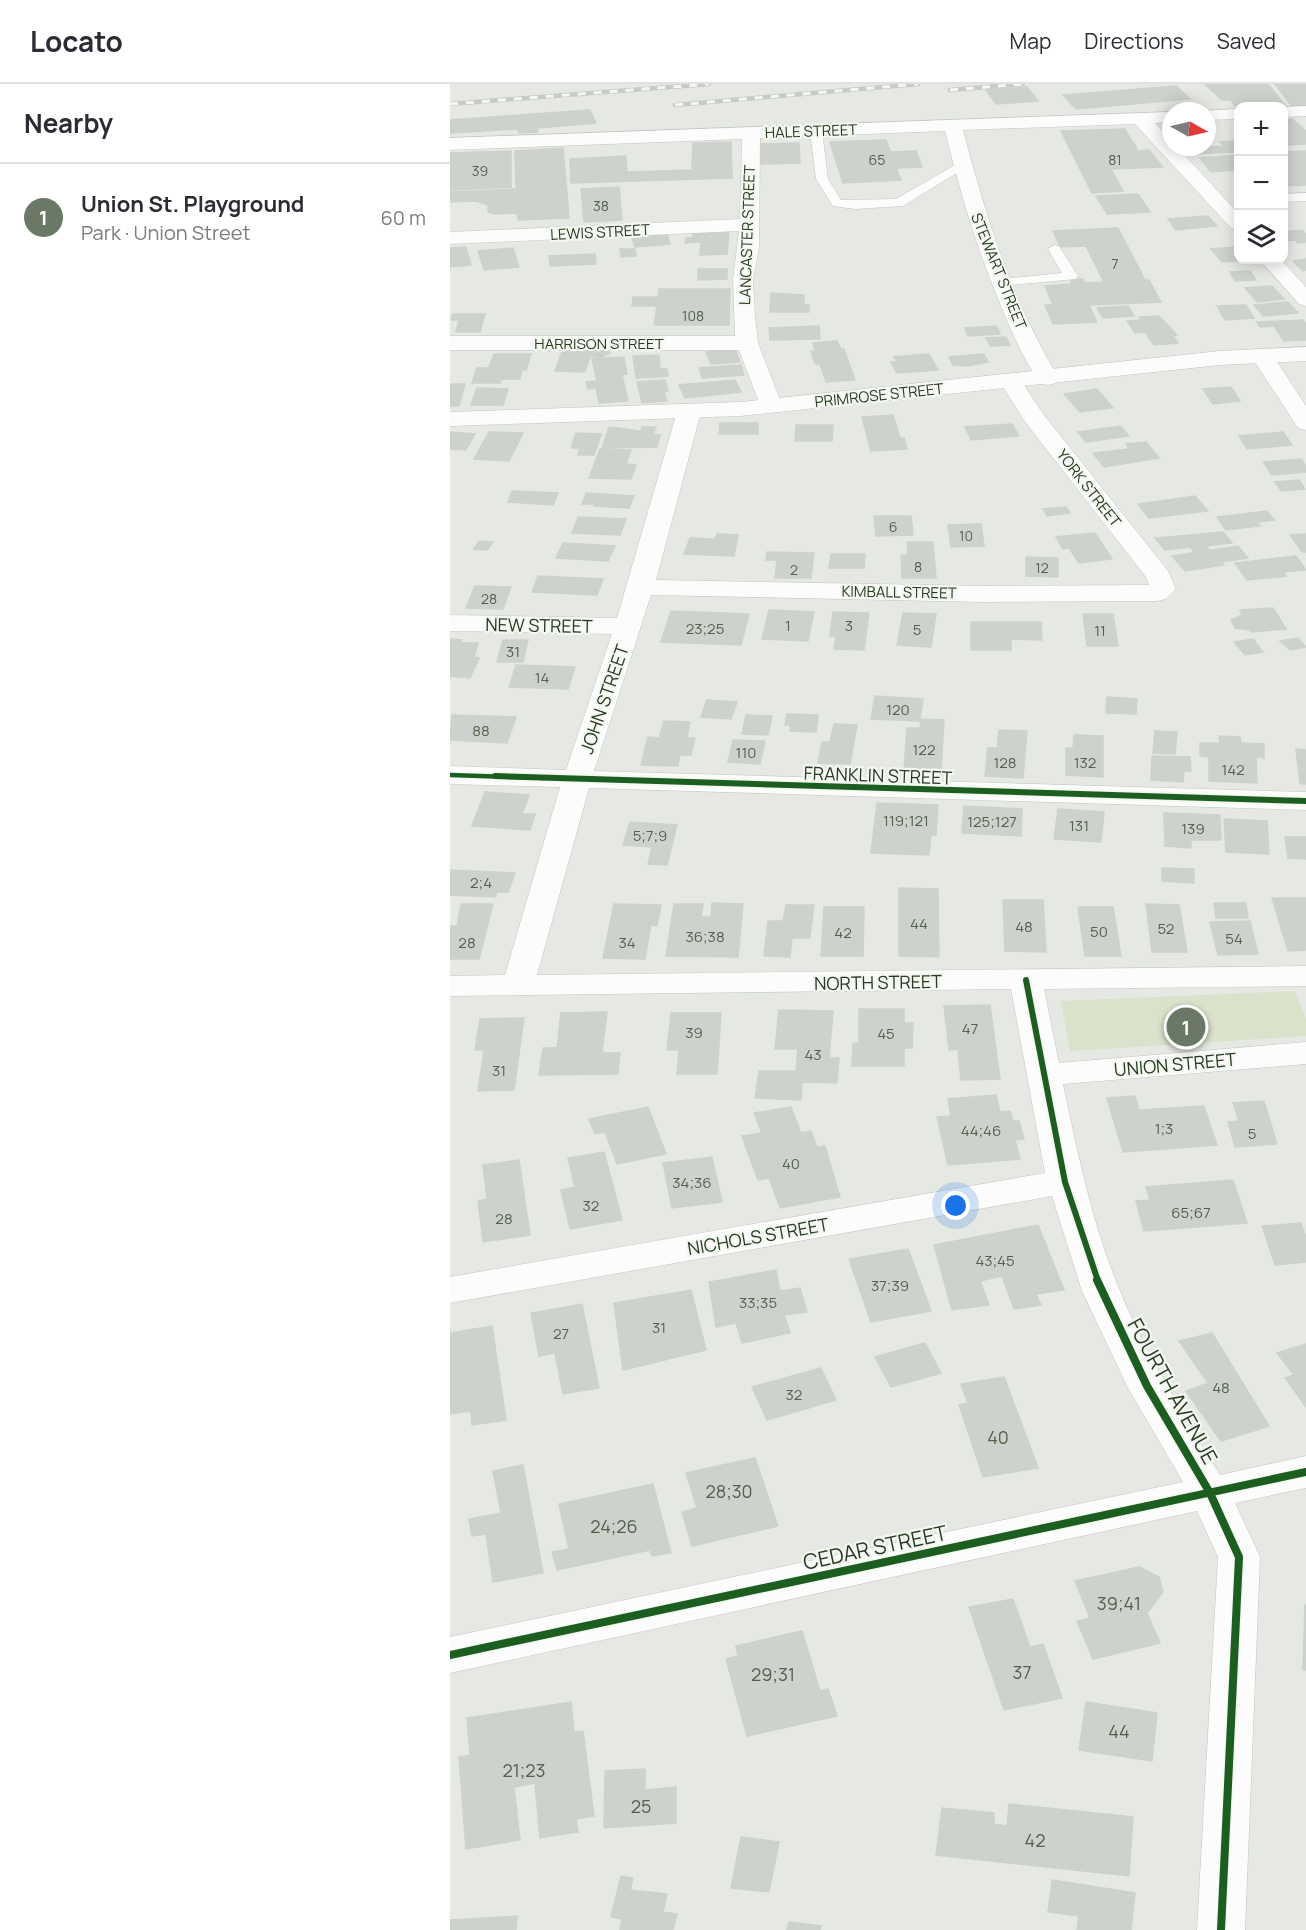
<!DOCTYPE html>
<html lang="en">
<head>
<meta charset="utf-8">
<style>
	:root { --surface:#fff; --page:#f7f7f7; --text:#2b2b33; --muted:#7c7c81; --line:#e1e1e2; --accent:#6a7866 }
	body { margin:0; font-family:Manrope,sans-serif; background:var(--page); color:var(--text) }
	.controls { position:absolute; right:18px; top:18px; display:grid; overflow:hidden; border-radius:12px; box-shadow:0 3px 15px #0003 }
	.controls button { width:54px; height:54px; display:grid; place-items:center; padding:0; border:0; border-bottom:2px solid var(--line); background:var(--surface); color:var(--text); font:30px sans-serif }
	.compass { position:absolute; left:712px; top:18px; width:54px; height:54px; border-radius:50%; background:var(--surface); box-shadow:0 3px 15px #0003; rotate:98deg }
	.you { position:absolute; left:506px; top:1122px; width:21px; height:21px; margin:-15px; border:4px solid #fff; border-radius:50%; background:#1a73e8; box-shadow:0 0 0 9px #1a73e833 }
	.badge { display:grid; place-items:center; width:39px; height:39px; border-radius:50%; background:var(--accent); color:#fff; font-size:20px; font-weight:700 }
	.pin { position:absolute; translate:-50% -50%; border:3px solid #fff; box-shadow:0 2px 6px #0006 }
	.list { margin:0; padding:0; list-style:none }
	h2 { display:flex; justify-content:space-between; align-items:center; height:78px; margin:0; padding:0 24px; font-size:26px }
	h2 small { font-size:20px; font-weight:400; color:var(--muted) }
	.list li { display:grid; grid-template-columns:39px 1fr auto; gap:18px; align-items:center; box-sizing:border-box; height:108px; padding:0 24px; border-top:2px solid var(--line) }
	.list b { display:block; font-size:22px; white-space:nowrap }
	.list p { margin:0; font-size:20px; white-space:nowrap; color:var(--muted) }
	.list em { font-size:20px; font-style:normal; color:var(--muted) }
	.icon { flex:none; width:33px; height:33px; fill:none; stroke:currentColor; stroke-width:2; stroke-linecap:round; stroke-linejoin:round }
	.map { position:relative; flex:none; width:856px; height:1846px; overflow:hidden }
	header { display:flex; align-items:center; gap:36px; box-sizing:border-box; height:84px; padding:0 30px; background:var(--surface); border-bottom:2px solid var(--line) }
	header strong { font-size:28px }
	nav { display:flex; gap:33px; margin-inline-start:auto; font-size:21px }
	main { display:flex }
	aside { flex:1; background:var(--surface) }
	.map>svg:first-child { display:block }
	.green { fill:#dae2cc }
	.building { fill:#ced2cc; stroke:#ced2cc; stroke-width:1.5 }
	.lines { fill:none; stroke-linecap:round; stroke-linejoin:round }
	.service-casing { stroke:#c2c6c0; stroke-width:1 }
	.minor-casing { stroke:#c2c6c0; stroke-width:1 }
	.secondary-casing { stroke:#c0c5be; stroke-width:1 }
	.service { fill:#fbfcfb; fill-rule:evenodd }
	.minor { fill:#fbfcfb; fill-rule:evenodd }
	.secondary { fill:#fbfcfb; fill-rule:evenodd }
	.rail-casing { stroke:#c7cac7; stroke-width:4.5 }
	.rail { stroke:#f4f8f1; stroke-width:3; stroke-dasharray:8; stroke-linecap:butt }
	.cycleway-far2-casing { stroke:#f4f8f1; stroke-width:8 }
	.cycleway-far1-casing { stroke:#f4f8f1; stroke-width:10 }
	.cycleway-casing { stroke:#f4f8f1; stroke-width:11 }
	.cycleway-far2 { stroke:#1b5e20; stroke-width:4.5 }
	.cycleway-far1 { stroke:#1b5e20; stroke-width:6 }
	.cycleway { stroke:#1b5e20; stroke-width:8 }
	.labels { text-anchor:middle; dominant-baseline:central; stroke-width:4.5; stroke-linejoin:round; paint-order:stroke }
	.far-number-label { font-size:14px; fill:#52624d }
	.far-street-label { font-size:15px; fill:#273b22; stroke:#f4f8f1 }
	.number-label { font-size:15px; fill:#52624d }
	.street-label { font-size:18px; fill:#273b22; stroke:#f4f8f1 }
	.near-number-label { font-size:18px; fill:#52624d }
	.near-street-label { font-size:21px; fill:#273b22; stroke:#f4f8f1 }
</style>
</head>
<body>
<header>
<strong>Locato</strong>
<nav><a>Map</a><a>Directions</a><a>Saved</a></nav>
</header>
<main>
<aside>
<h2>Nearby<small></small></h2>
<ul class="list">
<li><span class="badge">1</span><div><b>Union St. Playground</b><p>Park · Union Street</p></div><em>60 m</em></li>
</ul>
</aside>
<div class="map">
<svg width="856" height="1846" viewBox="0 0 856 1846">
	<rect width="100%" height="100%" fill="#e6e9e3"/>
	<path class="green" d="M844,907L856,934V952L620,967L611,917Z"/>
	<path class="building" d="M755,0H818L834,20H830L832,22H788L787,25L781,16H772Z
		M825,0H856V22H842Z
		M726,2L740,15L626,25L613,11Z
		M577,3L588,17L546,20L536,6Z
		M140,26L146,39L87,44L88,48L69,49L68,45L0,49V36Z
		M842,35L856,47V60L834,61V36Z
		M675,45L682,57L646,58H683L688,67L699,66L713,83L661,85L673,107L642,109L611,47Z
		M436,56L441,68L466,67L472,83L446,84L451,96L393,99L380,58Z
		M785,57L788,59V68L744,70L738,65L774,62L770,58Z
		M281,58L282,94L121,99L120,75L176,72L177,88L242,86L243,59Z
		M349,59L350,79L311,80V60Z
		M113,64L119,134L68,136L67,129L44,130L38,128V121L26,117L0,118V108L66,105L65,67Z
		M61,67V103L0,106V69Z
		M856,67V101L834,102V68Z
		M788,71V86L761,88L750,74Z
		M169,103L172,136L134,138L131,105Z
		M688,110L700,128L657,130L646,112Z
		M758,132L767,142L726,146L718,135Z
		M668,144L695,196H699L711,218L639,221L647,238L603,240L595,221H603L595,202L622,200L620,195H633L634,199L654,198L636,162L610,163L603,147Z
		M852,146L856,150V158L848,159L845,156L834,157V148Z
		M245,147L279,148L277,170L250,171L251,158L235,159L236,154H242Z
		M217,150L220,160L185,163L182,153Z
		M16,163L21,181L0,183V164Z
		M787,163L788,176H799L772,178L761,165Z
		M63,164L69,183L34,186L28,167Z
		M170,165H185L186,172L171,173Z
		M145,170L146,180L100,182L99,172Z
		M856,175V186L853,187L843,177Z
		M248,185H277V195L248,196Z
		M800,187L806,196L785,197L780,188Z
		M822,202L834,215L807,218L795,204Z
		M209,205H280L279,241H204L207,222H182L183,213H208Z
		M321,209L354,211V221H359V228H320Z
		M838,218L848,229L813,232L804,221Z
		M796,221L804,234L775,236L767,222Z
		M678,222L684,232L653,234L647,224Z
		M3,230H35L30,248H6L9,236H1Z
		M709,232L727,251L723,252L728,259L704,261L695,248L685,249L677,237L691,236L689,233Z
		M853,236L856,240V256L834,257L824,242L810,243L807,238Z
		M369,242L370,255L320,256L319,244Z
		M547,242L550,250L518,252L515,244Z
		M556,253L560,261L540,262L536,254Z
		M387,257L391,265H394L405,296L376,298L370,280H365L361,267H365L363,259Z
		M114,262L154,265L160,269L150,274L140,272L135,288L105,287Z
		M285,265L290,278L261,280L256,268Z
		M44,270H81L76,286H72L70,295H51L50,299H22L27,284H39Z
		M479,270L488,286L447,289L441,278L447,277L444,273Z
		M534,270L538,278L518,282L503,281L499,273Z
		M209,271L210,285H217L218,292L186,294L183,272Z
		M174,273L177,290L172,291L178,317L149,319L146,304L138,305L136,298L147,297L142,275Z
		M291,281L294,291L252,294L249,284Z
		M215,296L218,307L214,308L217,317L192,319L187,298Z
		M285,296L291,308L235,314L229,301Z
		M0,300H15L9,322H0Z
		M781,303L790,317L763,320L753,305Z
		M27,304L58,305L53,321H21Z
		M647,305L663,324L630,328L614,310Z
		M443,331L450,354H454L457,365L421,367L412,333Z
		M270,339H308V350H269Z
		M562,340L569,352L521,356L515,343Z
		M346,341H383L382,357H345Z
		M670,342L679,352L636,358L628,348Z
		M159,343L191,347L192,343H206L203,351H210L207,363L152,364Z
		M0,348L25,350L16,366L0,365Z
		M39,348L73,349L59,377L24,375Z
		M833,348L842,361L797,365L789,352Z
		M126,349L151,350L144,371H128L130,364H121Z
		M696,358L709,374L654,383L643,369L679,365L676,360Z
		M150,365L181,366L176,380L186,381L181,395L139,394Z
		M851,375L856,382V388L822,391L813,378Z
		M849,396L855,405L831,407L825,398Z
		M62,407L108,409L103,421L58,418Z
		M136,409L184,412L179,424L144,422L145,420H132Z
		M745,412L758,427L699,434L688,420Z
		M616,423L620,429L597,432L593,425Z
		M817,427L824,436L807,438L810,442L776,446L767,433Z
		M424,432H461L463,451L426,452Z
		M128,433L176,435L170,451L122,449Z
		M531,440L534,462L501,463L498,441Z
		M773,448L782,459L756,462L759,466L744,468L740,463L715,466L705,454Z
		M645,449L662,475L629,479L619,464L613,465L606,453Z
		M267,450L288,451L284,472L234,470L240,454L265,455Z
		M856,450V468H852L840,451Z
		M29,457L43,458L37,466L24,465Z
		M457,458H483L486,494H452L451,471H458Z
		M113,459L165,462L158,477L106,474Z
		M788,462L798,474L771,478L774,481L735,487L722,472Z
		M317,468L364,469L361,494H325L327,476H316Z
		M381,470H415L414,484H379Z
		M846,472L856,486L834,488L836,492L797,496L785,479Z
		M576,473L608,474V493L576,492Z
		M88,492L153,495L147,511L82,508Z
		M25,502L61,503L53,525L16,524Z
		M823,524L836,545L801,548L800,546L785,544L781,536L792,531L790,526Z
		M319,526L364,528L358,557L312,555Z
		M221,527L299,530L291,561L211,558Z
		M383,528L419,529L414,566L384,565L386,552H380Z
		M453,529L486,530L481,563L447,561Z
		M633,530H663L668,562H637Z
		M521,538H591L592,556L561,555V566H521Z
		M848,554L856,563L840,566L830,557Z
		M0,555L12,556L10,559H28L24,573L29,574L20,594L0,592Z
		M803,555L813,568L795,571L784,558Z
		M53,556H78L73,578H47Z
		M66,581L125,583L118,605L59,603Z
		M425,612L473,615L470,637L421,635Z
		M657,613L687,615L686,630L656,629Z
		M257,616L287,618L281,635L251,633Z
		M337,630L368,631L366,648L340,647V641H335Z
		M2,631L66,633L57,659L0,656Z
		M296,631L322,632L318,651L292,650Z
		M471,635L494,636L491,687H454L457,644H470Z
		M214,637L240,638L237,654H245L241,671H230L228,682L191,681L198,653L209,654Z
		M384,640L407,641L400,680L368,679L372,658H380Z
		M549,646L577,647L573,694L535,692L538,664H547Z
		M705,647L727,648L725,670L703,669Z
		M624,651L653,652V693L616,691V664H623Z
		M769,652L790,653L791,659L814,660V674L806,673L807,699L759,697V673L750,672V659H770Z
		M283,656L315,657L310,680L278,678Z
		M846,665L856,666V700H850Z
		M702,672L740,673L741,687H734L733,698L701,696Z
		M35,708L79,711L72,730H85L80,746L22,742Z
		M427,719L488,721L486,751H481L479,771L421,769Z
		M514,722L572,725L571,752L512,749Z
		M608,725L654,728L651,758L604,755Z
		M714,729L770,731L771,756H741V764L715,762Z
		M774,735L817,737L819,770L776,768Z
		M180,738L227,741L217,781L198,780L202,763L173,761Z
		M835,753H856V775L838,774Z
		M712,784L744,785V799L712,797Z
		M0,786L65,789L58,808H47L45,813L0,811Z
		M449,804L488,805L489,873L449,872Z
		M822,814H856V866L838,867Z
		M553,816H593L596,868L555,867Z
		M262,819L293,820L288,873L216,872L224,820H253L251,833H261Z
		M764,819H796L798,834H766Z
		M11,820H43L29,875H0V842H7Z
		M164,820L211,821L207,842L201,841L195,875L153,874Z
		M696,820L729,821L737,868H702Z
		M336,821H364L360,854H342L340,873L314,872L318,837H333Z
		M374,823H414L413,872H371Z
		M628,823H663L671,872H635Z
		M800,837L808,870L768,871L760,838Z
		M540,921L550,995L511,996L508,965L499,966L494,922Z
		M409,925H454V939H463L462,964H454V982H402L403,959H409Z
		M329,926L383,927L379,974H389L387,999L352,998L351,1016L305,1014L309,987H346L348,965H325Z
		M157,928L152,969H170L168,990L89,991L93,964H107L111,929Z
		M221,929H271L267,990H227L229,966H217Z
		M74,934L64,1006L28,1007L34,966H25L30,935Z
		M546,1011L550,1028L560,1027L563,1037H569L574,1055L565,1056L570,1075L498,1081L487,1033L501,1032L498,1015Z
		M685,1012L689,1026L754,1022L767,1061L673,1068L657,1014Z
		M814,1017L827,1060L785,1063L778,1038L789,1037L783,1019Z
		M198,1023L216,1070L167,1080L155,1048L145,1050L139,1035Z
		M341,1023L351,1049L361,1047L367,1063L375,1062L390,1113L330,1124L319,1094L308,1096L292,1052L312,1049L304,1029Z
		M154,1068L172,1136L120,1145L111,1106L125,1103L118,1074Z
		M262,1073L272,1118L222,1124L213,1079Z
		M69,1076L80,1151L33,1158L28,1117L37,1115L33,1081Z
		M783,1096L797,1139L694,1147L686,1117L700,1116L696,1103Z
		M851,1139L856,1153V1178L825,1181L812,1142Z
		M588,1141L614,1206L586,1210L591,1221L564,1225L552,1192L530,1197L539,1221L502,1226L484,1161Z
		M458,1165L481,1227L421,1238L399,1175Z
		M326,1186L330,1207L350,1204L357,1228L334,1231L340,1249L292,1259L286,1239L266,1243L259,1198Z
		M241,1206L256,1266L173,1286L164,1219Z
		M132,1220L149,1304L113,1310L105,1269L89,1272L81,1229Z
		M42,1242L56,1336L22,1341L21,1327L0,1330V1249Z
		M762,1249L819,1342L771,1357L736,1307L758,1299L729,1257Z
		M475,1259L491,1289L441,1303L425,1273Z
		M856,1260V1323L835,1294L844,1291L827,1269Z
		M371,1284L386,1316L317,1336L302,1303Z
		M554,1293L588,1384L533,1393L509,1321L518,1319L511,1300Z
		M305,1374L328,1442L242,1462L232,1428L247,1424L236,1389Z
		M73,1381L93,1489L43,1498L36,1450L22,1452L19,1435L51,1429L43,1387Z
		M203,1400L221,1469L202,1472L200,1466L107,1486L102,1468L119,1465L109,1420Z
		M689,1483L709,1493L713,1508L697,1529L710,1559L643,1575L627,1537L640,1534L625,1497Z
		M563,1515L580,1563L593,1560L612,1614L554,1626L519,1523Z
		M855,1521L856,1522V1586H853Z
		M352,1547L370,1607L378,1605L387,1632L297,1652L276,1575L288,1572L286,1562Z
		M121,1618L124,1648L133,1647L144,1732L126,1735L128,1748L90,1754L85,1699L64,1703L70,1756L16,1765L9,1673L20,1671L17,1634Z
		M636,1618L707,1629L702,1677L629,1666Z
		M195,1685V1706L226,1703V1739L154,1744L155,1687Z
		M559,1720L683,1733L679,1792L486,1771L492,1724L544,1729V1740L557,1742Z
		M291,1753L329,1758L319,1808L281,1804Z
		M171,1792L183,1794L180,1806L217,1810L213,1828L227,1830L223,1846H170L172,1835L161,1833Z
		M602,1796L685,1809L681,1846H627L629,1832L598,1828Z
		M67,1832L66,1846H0V1836Z
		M339,1838L371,1842L370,1846H337Z"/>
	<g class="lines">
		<defs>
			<path id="service" d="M366,44L372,47L378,95L391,116L446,115L510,78L514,77L520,81L453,122L405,125L383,122L366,95L360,47Z
				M856,109V117L834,118V110Z
				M604,161L609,162L628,192L626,195L549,202L547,199L554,195L612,189L598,165Z"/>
			<path id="minor" d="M856,22V32L834,33V23Z
				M788,25V35L757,36V27H751Z
				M721,28V38L705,39L721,57V63H727L788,129V146L781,144L685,40L513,46C536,133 562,218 609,294L606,299L598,301L590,299C572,273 561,246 549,217C525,159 510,107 495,47L310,54L309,163L303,196L305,232L308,259L332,321L329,326L321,328L313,326L310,321L289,266H0V252H285L283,196L289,147L0,160V148L290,135L292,55L0,66V54Z
				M810,176H831L856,203V222L849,220Z
				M812,265L820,267L856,322V346L848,344L801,272L804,267Z
				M560,290L568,292L593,330L718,487L726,505L716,515L707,517L535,518L201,511L144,687L856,708V726L139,704L87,891L856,882V902L594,905L609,979L856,958V980L613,1000C628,1071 642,1140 670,1207C696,1271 734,1331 770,1391L856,1372V1404L785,1419L810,1473L795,1846H747L768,1473L747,1427L0,1589V1553L733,1398L677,1302L632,1207L602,1112L0,1219V1193L595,1089L561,905L0,912V892L55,891L110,703L0,700V682L116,686L162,550L0,547V531L167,534L227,328L231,323L239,321L247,323L251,328L206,496L535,502L699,501L696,493L576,339L549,297L552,292Z"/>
			<path id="secondary" d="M856,263V277L770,281L290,332L0,342V328L290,318L770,267Z"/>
		</defs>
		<use href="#service" class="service-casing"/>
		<use href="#minor" class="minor-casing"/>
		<use href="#secondary" class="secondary-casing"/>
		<use href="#service" class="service"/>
		<use href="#minor" class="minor"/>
		<use href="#secondary" class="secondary"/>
		<defs>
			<path id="rail" d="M500,6L573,0
				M0,20L259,0
				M225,21L468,0"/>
		</defs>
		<use href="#rail" class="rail-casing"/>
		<use href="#rail" class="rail"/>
		<defs>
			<path id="cycleway-far2" d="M0,691L94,694"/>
			<path id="cycleway-far1" d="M45,692L856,717
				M576,896L615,1098L648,1197"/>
			<path id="cycleway" d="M647,1196L697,1302L760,1409L789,1473L771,1846
				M0,1571L856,1388"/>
		</defs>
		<use href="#cycleway-far2" class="cycleway-far2-casing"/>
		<use href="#cycleway-far1" class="cycleway-far1-casing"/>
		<use href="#cycleway" class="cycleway-casing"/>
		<use href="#cycleway-far2" class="cycleway-far2"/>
		<use href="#cycleway-far1" class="cycleway-far1"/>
		<use href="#cycleway" class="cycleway"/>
	</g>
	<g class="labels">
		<g class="far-number-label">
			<text x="427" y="75">65</text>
			<text x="665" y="75">81</text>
			<text x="30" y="86">39</text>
			<text x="151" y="121">38</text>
			<text x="665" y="179">7</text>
			<text x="243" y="231">108</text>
			<text x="443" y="442">6</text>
			<text x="516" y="451">10</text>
			<text x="468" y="482">8</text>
			<text x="592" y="483">12</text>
			<text x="344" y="485">2</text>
			<text x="39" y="514">28</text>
		</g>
		<g class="far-street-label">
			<text transform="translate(361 47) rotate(-2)">HALE STREET</text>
			<text transform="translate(150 148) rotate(-3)">LEWIS STREET</text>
			<text transform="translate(297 151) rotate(-88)">LANCASTER STREET</text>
			<text transform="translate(549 187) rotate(68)">STEWART STREET</text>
			<text x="149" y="259">HARRISON STREET</text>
			<text transform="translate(429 311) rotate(-6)">PRIMROSE STREET</text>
			<text transform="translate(639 404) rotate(52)">YORK STREET</text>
			<text transform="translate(449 508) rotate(1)">KIMBALL STREET</text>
		</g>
		<g class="number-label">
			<text x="338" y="541">1</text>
			<text x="399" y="541">3</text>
			<text x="255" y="544">23;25</text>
			<text x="467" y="545">5</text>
			<text x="650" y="546">11</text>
			<text x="63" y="567">31</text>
			<text x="92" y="593">14</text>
			<text x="448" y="625">120</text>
			<text x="31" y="646">88</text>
			<text x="474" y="665">122</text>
			<text x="296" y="668">110</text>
			<text x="555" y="678">128</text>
			<text x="635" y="678">132</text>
			<text x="783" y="685">142</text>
			<text x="456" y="736">119;121</text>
			<text x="542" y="737">125;127</text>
			<text x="629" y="741">131</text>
			<text x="743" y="744">139</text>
			<text x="200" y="751">5;7;9</text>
			<text x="31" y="798">2;4</text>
			<text x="469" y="839">44</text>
			<text x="574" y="842">48</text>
			<text x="716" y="844">52</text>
			<text x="649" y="847">50</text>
			<text x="393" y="848">42</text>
			<text x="255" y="852">36;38</text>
			<text x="784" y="854">54</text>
			<text x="17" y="858">28</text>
			<text x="177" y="858">34</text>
			<text x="520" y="944">47</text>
			<text x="244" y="948">39</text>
			<text x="436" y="949">45</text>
			<text x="363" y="970">43</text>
			<text x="49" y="986">31</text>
			<text x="714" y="1044">1;3</text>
			<text x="531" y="1046">44;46</text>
			<text x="802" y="1049">5</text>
			<text x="341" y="1079">40</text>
			<text x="242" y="1098">34;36</text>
			<text x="141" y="1121">32</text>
			<text x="741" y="1128">65;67</text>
			<text x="54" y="1134">28</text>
			<text x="545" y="1176">43;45</text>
			<text x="440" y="1201">37;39</text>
			<text x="308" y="1218">33;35</text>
			<text x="209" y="1243">31</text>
			<text x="111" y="1249">27</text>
			<text x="771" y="1303">48</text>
			<text x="344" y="1310">32</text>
		</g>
		<g class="street-label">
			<text transform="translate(89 541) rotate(1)">NEW STREET</text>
			<text transform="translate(154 615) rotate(-71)">JOHN STREET</text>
			<text transform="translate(428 691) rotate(2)">FRANKLIN STREET</text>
			<text transform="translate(428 898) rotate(-1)">NORTH STREET</text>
			<text transform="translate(725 980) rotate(-5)">UNION STREET</text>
			<text transform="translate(308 1152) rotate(-10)">NICHOLS STREET</text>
		</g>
		<g class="near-number-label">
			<text x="548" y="1353">40</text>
			<text x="279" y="1407">28;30</text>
			<text x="164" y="1442">24;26</text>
			<text x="669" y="1519">39;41</text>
			<text x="572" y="1588">37</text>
			<text x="323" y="1590">29;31</text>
			<text x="669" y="1647">44</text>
			<text x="74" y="1686">21;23</text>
			<text x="191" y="1722">25</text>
			<text x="585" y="1756">42</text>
		</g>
		<g class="near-street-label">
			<text transform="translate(723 1307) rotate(61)">FOURTH AVENUE</text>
			<text transform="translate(425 1463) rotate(-12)">CEDAR STREET</text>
		</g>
	</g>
</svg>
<div class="controls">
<button>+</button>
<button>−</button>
<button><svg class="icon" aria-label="layers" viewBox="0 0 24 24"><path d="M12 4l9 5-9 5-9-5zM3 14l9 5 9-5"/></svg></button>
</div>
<svg class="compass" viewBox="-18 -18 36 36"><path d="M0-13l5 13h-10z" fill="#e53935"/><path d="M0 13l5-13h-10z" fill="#7c7c81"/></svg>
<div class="you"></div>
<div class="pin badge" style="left:736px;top:943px">1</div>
</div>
</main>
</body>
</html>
